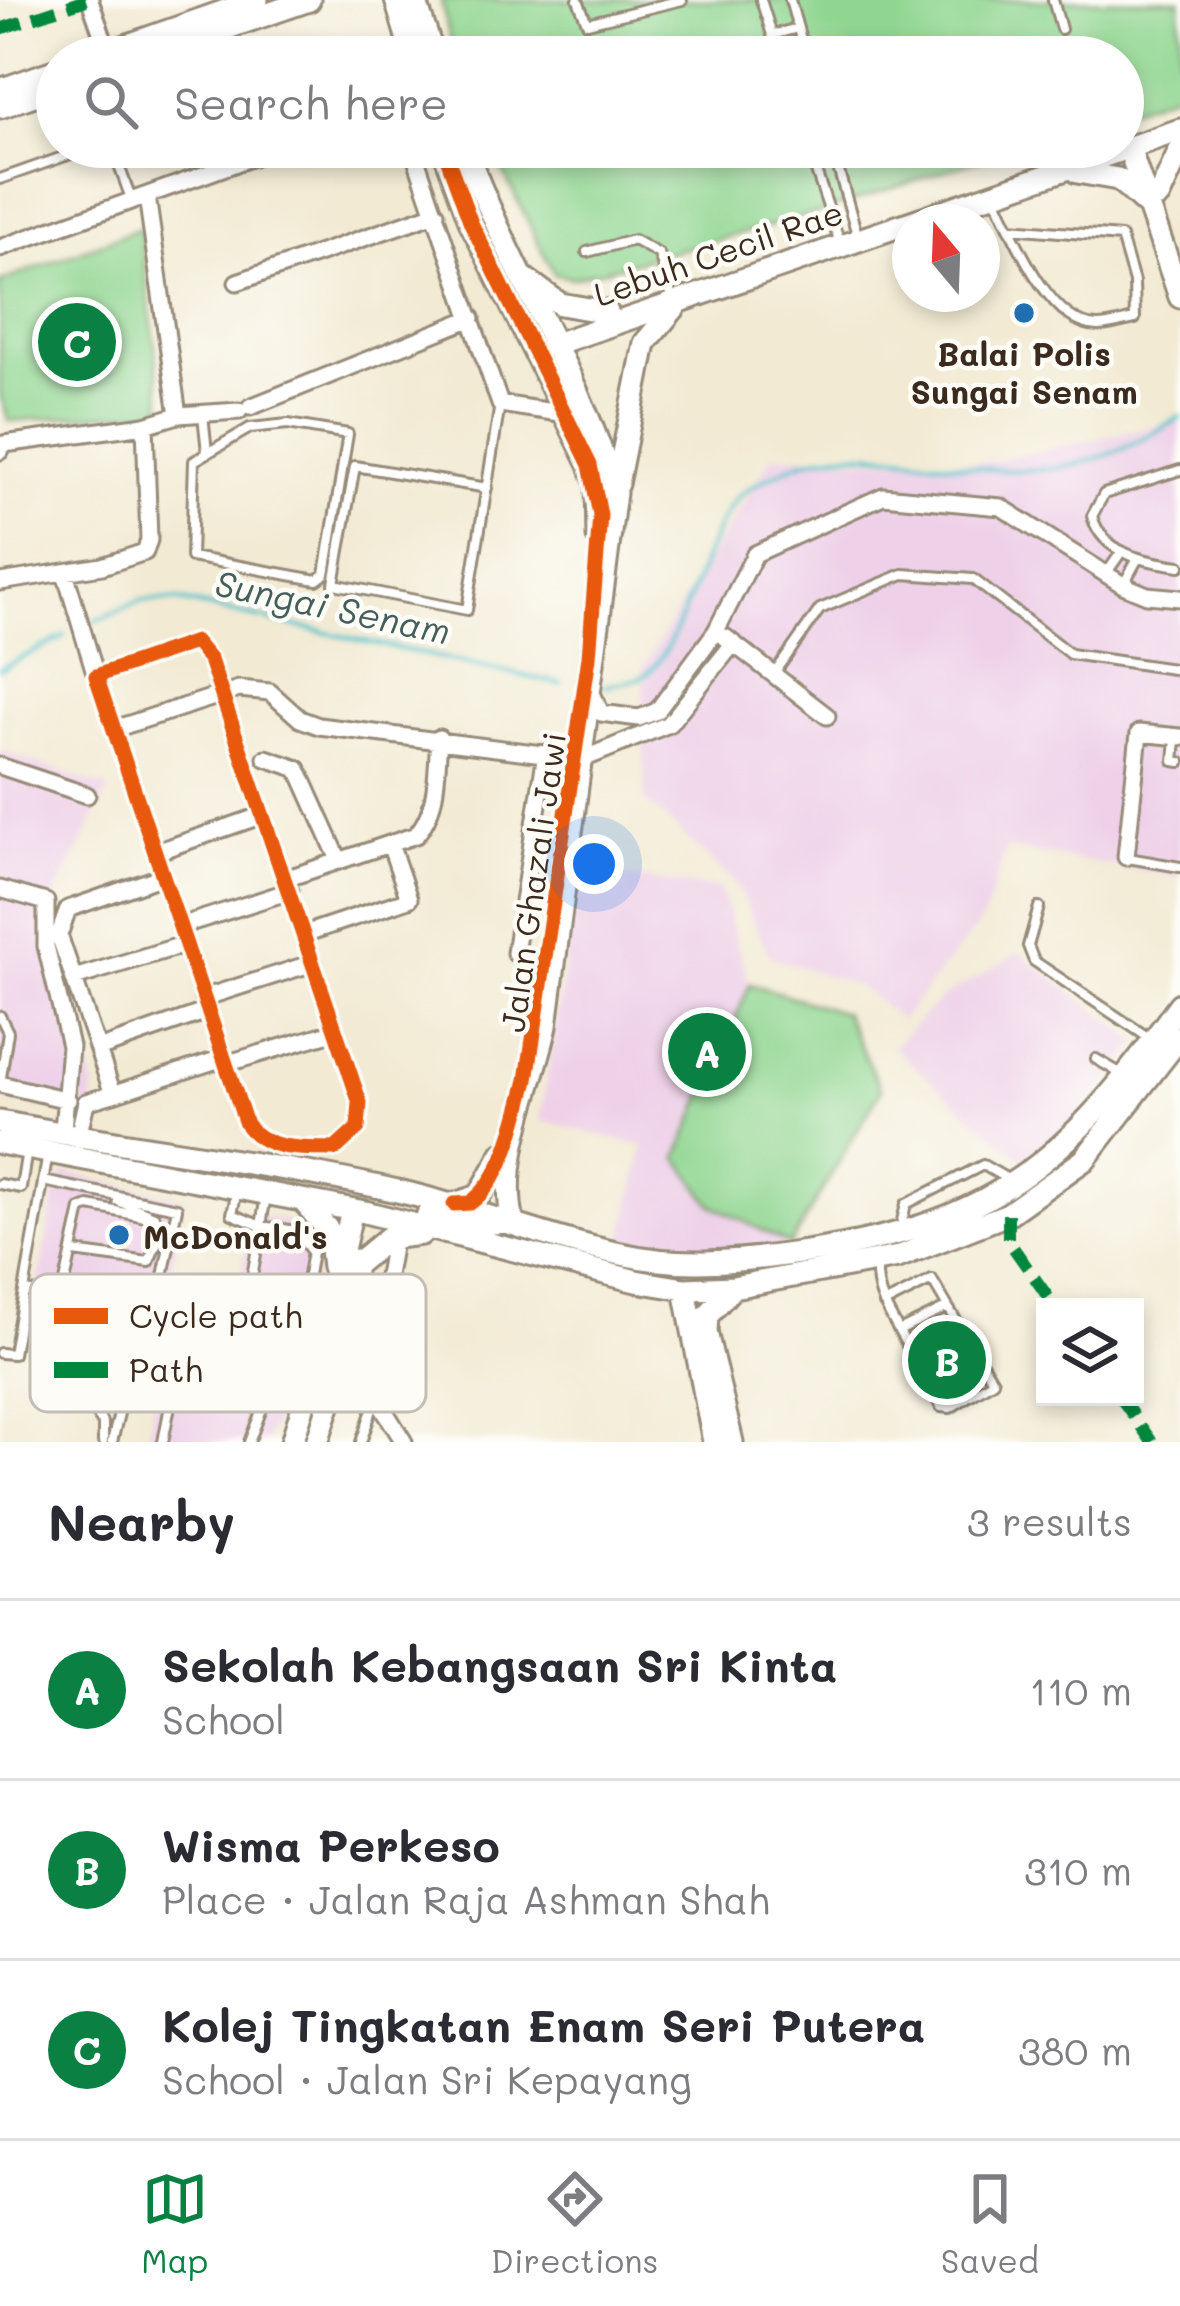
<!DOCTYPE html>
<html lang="en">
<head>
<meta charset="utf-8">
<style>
	:root { --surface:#fff; --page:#f7f7f7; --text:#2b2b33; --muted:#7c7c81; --line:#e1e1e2; --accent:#0b8043 }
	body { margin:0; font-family:Mali,sans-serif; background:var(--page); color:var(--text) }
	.controls { position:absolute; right:36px; bottom:36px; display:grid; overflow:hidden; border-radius:0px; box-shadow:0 6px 18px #0003 }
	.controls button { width:108px; height:108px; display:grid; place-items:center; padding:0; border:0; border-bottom:3px solid var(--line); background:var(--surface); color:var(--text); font:60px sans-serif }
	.compass { position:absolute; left:892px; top:204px; width:108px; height:108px; border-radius:50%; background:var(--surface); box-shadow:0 6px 18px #0003; rotate:341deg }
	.you { position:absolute; left:594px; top:864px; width:42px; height:42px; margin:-30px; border:9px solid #fff; border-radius:50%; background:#1a73e8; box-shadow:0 0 0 18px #1a73e833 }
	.badge { display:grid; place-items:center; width:78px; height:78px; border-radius:50%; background:var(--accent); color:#fff; font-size:39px; font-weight:700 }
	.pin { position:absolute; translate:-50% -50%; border:6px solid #fff; box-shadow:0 3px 12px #0006 }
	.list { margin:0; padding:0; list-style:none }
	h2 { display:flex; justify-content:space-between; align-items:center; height:156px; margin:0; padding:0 48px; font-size:51px }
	h2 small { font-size:39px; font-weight:400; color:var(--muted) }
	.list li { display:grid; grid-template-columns:78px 1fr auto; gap:36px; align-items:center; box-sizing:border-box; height:180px; padding:0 48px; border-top:3px solid var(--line) }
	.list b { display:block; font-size:45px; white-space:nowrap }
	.list p { margin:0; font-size:39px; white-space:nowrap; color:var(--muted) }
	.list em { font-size:39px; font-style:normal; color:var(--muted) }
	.icon { flex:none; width:66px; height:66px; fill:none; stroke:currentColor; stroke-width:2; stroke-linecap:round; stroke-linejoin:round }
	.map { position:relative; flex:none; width:1180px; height:1442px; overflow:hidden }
	.search { position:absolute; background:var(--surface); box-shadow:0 6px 18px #0003; left:36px; right:36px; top:36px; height:132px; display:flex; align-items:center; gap:30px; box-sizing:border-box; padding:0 42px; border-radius:66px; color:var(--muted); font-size:45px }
	.sheet { height:696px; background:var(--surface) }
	nav { display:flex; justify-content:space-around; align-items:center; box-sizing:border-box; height:168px; border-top:3px solid var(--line); background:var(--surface); font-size:33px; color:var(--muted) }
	nav a { display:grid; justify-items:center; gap:6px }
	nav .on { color:var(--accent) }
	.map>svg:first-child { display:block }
	.built { fill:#eed0e8 }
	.grass { fill:#90d691; stroke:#668058; stroke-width:3 }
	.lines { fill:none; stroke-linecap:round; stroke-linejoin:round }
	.stream { stroke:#55c2cc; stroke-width:4.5 }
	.lane-casing { stroke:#968a78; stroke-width:14 }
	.street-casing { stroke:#968a78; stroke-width:21 }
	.secondary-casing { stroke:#968a78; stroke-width:27 }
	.lane { stroke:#fff; stroke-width:8 }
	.street { stroke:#fff; stroke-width:15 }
	.secondary { stroke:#fff; stroke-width:21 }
	.quiet { stroke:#00873e; stroke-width:12; stroke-dasharray:24 12; stroke-linecap:butt }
	.cycleway-casing { stroke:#fdfcf7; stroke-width:22 }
	.cycleway { stroke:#e8590c; stroke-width:15 }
	.poi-dot { fill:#1f6fb2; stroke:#fdfcf7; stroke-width:4.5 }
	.labels { text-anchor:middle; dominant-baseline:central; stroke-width:9; stroke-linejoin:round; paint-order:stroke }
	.street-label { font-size:33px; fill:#3b2a1e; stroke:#fdfcf7 }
	.poi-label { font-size:33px; font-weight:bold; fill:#3b2a1e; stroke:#fdfcf7 }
	.water-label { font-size:36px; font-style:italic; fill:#445f5b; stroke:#fdfcf7 }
	.key { fill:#fdfcf7; stroke:#c3bdb6; stroke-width:3 }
	.key-label { font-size:33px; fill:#3b2a1e }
</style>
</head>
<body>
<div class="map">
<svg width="1180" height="1442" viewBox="0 0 1180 1442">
	<rect width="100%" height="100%" fill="#fdfcf7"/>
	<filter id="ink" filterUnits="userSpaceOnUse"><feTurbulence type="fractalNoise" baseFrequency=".00833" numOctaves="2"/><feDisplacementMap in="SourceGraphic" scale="24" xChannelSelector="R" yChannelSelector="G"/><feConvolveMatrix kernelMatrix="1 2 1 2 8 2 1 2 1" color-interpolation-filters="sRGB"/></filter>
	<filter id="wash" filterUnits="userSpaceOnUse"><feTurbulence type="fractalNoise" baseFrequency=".004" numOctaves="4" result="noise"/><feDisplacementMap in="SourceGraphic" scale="48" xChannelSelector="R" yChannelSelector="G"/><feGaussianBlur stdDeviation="2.7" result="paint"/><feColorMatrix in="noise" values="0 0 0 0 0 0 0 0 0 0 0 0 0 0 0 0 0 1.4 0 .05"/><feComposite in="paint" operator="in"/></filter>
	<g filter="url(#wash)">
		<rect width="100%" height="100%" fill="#f2ead3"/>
		<path class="built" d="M1180,421V877L1006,848L983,919L901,1020L858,986L769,956L737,885L645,800L643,668L772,456L989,462Z
			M0,750L109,789L51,903L49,948L94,1084L93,1115L0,1100Z
			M580,871L720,889L750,984L844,1013L881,1090L790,1245L692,1255L622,1241L644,1146L540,1120Z
			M1019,953L1139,1042L1062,1139L1023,1160L893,1047L941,998Z
			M66,1173L184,1199L160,1322L35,1300L57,1182Z
			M254,1214L301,1225L320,1250L296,1362L266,1442H147L169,1311L229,1323Z"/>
		<path class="grass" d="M441,0H1180V91L1123,111V57H454Z
			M491,147H1016L815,214L573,278L554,274Z
			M140,228L163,410L9,421L0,395V282Z
			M750,984L844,1013L881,1090L790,1245L711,1204L678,1157Z"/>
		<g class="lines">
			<path class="stream" d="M95,621L141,601L176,600L561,684
				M0,669L65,636
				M606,686C616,683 632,682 642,677C679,657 702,541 735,500C747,487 773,475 790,467C854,438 924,463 990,469C1064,476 1119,457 1180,417"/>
		</g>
	</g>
	<g filter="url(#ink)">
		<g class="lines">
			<defs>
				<path id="lane" d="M578,0L587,23L682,0
					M761,0L779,57
					M790,0L806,57
					M1053,0L1061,29
					M772,35L798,28
					M112,147L132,201
					M808,147L840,243
					M832,147L858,238
					M0,179L91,147
					M995,197C1012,233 1049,326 1098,326C1110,326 1124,321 1135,319L1134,282L1121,237L1010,228
					M587,252L634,240L659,254L670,291
					M203,415L207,452
					M288,424L348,434L325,574L317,580L191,557L194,461L250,428Z
					M1180,470L1104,494L1092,516C1103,555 1145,561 1180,566
					M487,488L355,466L334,584L467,610L500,404
					M1106,574L1122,551
					M1123,585L1137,560
					M774,674L820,609L903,574L973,579L1070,654L1180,670
					M1176,739L1174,761L1180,762
					M1128,858L1180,867
					M1039,907L1028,946L1034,961L1152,1040
					M0,1016L8,1032L0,1084
					M1096,1059L1120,1073
					M0,1184L21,1188L27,1150
					M237,1190L232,1214L261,1226L244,1322L298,1332
					M266,1195L261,1226L296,1231L312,1252L298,1332L320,1342
					M118,1201L154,1216
					M901,1225L906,1204L983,1165L1011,1181
					M877,1262C875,1291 885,1306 899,1331L948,1307L932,1280L884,1304
					M25,1291L155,1315L177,1208L43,1181
					M62,1296L81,1209L89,1206L156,1219L162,1230L149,1262L74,1252
					M899,1331L941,1407L950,1408L993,1381L948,1307
					M276,1346L314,1355
					M0,1353L13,1354L48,1154
					M103,1442V1424L67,1368L75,1316L140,1327L112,1442
					M163,1442L185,1328L275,1346L281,1361L249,1442
					M361,1442L376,1398"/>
				<path id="street" d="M90,0L108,52
					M412,147L500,404L566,414
					M147,196L178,415L239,411
					M0,248L281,147
					M237,282L436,213
					M250,407L472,318
					M0,451L4,444L145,425L178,415
					M65,573L96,676
					M0,582L102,566L145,552L149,540L145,425
					M725,637L827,716
					M195,642L210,660L360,1103L358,1128L335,1149C304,1148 266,1152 246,1124L96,676Z
					M592,693L601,713L639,718L657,711L716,631L755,554L883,496L1001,507L1123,585L1147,595L1180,598
					M114,729L239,689L270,692L300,719L319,726L583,759L669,724L733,644
					M266,758L298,769L339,860
					M0,766L87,795
					M156,852L263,815
					M1126,857L1139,733L1180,737
					M163,876L68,909L59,935L113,1094L223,1058
					M285,879L416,835C439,809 436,772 439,738
					M0,889L46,902V946L70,1046L63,1130
					M180,926L290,891
					M304,934L409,899L390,844
					M515,953L546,753
					M74,978L186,944
					M203,998L313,963
					M98,1049L207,1011
					M225,1064L336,1031
					M0,1084L68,1100
					M79,1133L86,1102L113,1094
					M394,1236L370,1371L376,1397L404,1442"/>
				<path id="secondary" d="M396,0L413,57
					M415,0L434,57
					M94,57L257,0
					M143,57L309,0
					M0,90L57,70
					M0,107L57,87
					M443,147L471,223L590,465L597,486L598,537
					M1129,148L1180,297
					M1077,172L1118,179L1148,206
					M1159,196L1180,150
					M524,278L560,304L607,312
					M552,345L1180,130
					M617,484L645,343L675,307
					M0,1122C134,1148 270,1162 402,1192C476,1209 547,1239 621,1254C679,1267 734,1262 792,1254C995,1226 1063,1166 1180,1004
					M0,1143L365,1212L636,1281L685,1289L733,1287L898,1257L1008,1214L1084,1160L1180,1037
					M304,1202L329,1231L333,1267
					M454,1204L479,1196L503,1153
					M428,1214L468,1224L513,1222C498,1157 532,1090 546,1026L615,493C580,373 507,265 465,147
					M355,1265L388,1238L421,1234
					M685,1289L714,1442
					M292,1442L319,1356L352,1210
					M317,1442L330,1402L356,1260
					M732,1442L706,1332L707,1316L733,1287"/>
			</defs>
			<use href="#lane" class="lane-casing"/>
			<use href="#street" class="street-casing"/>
			<use href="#secondary" class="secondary-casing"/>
			<use href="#lane" class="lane"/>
			<use href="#street" class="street"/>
			<use href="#secondary" class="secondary"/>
			<path class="quiet" d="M0,29L86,0
				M1008,1214V1240L1055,1307
				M1120,1397L1152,1442"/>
			<defs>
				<path id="cycleway" d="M443,147L471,223L590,465L600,515L589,657L527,1080C517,1118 505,1179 470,1203L454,1204
					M195,642L210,660L360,1103L358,1128L335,1149C304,1148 266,1152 246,1124L96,676Z"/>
			</defs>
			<use href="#cycleway" class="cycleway-casing"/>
			<use href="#cycleway" class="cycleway"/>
		</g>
	</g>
	<g class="poi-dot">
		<circle cx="1024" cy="313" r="12"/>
		<circle cx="119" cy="1235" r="12"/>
	</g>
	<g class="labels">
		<g class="street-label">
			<text transform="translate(718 252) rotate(-19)">Lebuh Cecil Rae</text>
			<text transform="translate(532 882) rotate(-82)">Jalan Ghazali Jawi</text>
		</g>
		<g class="poi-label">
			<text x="1024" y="352">Balai Polis<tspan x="1024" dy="38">Sungai Senam</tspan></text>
			<text x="143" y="1235" text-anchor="start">McDonald's</text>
		</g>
		<g class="water-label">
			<text transform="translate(333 606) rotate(12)">Sungai Senam</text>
		</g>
	</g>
	<rect x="30" y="1274" width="396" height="138" rx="18" class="key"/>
	<rect x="54" y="1308" width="54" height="16" fill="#e8590c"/>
	<rect x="54" y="1362" width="54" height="16" fill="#00873e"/>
	<g class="key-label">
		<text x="129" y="1328">Cycle path</text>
		<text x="129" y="1382">Path</text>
	</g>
</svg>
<div class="controls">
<button><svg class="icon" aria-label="layers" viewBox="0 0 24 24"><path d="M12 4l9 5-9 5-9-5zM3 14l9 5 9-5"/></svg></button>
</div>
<svg class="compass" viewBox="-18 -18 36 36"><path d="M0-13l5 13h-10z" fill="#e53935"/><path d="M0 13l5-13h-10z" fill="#7c7c81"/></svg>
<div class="you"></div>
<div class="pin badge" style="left:707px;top:1052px">A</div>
<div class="pin badge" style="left:947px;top:1360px">B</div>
<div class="pin badge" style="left:77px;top:342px">C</div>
<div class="search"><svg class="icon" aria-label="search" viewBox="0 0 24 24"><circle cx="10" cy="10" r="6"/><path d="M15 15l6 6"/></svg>Search here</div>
</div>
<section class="sheet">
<h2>Nearby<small>3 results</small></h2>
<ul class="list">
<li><span class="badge">A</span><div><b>Sekolah Kebangsaan Sri Kinta</b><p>School</p></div><em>110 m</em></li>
<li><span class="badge">B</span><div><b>Wisma Perkeso</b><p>Place · Jalan Raja Ashman Shah</p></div><em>310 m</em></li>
<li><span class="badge">C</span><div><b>Kolej Tingkatan Enam Seri Putera</b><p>School · Jalan Sri Kepayang</p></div><em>380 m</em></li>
</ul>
</section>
<nav>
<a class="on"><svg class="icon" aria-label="map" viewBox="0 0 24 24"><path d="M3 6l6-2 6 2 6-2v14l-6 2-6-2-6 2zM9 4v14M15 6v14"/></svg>Map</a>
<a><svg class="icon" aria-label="directions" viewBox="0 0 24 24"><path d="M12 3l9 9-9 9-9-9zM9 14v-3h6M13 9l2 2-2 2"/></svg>Directions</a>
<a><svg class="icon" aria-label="saved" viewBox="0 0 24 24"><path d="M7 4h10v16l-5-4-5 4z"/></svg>Saved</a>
</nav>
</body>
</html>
